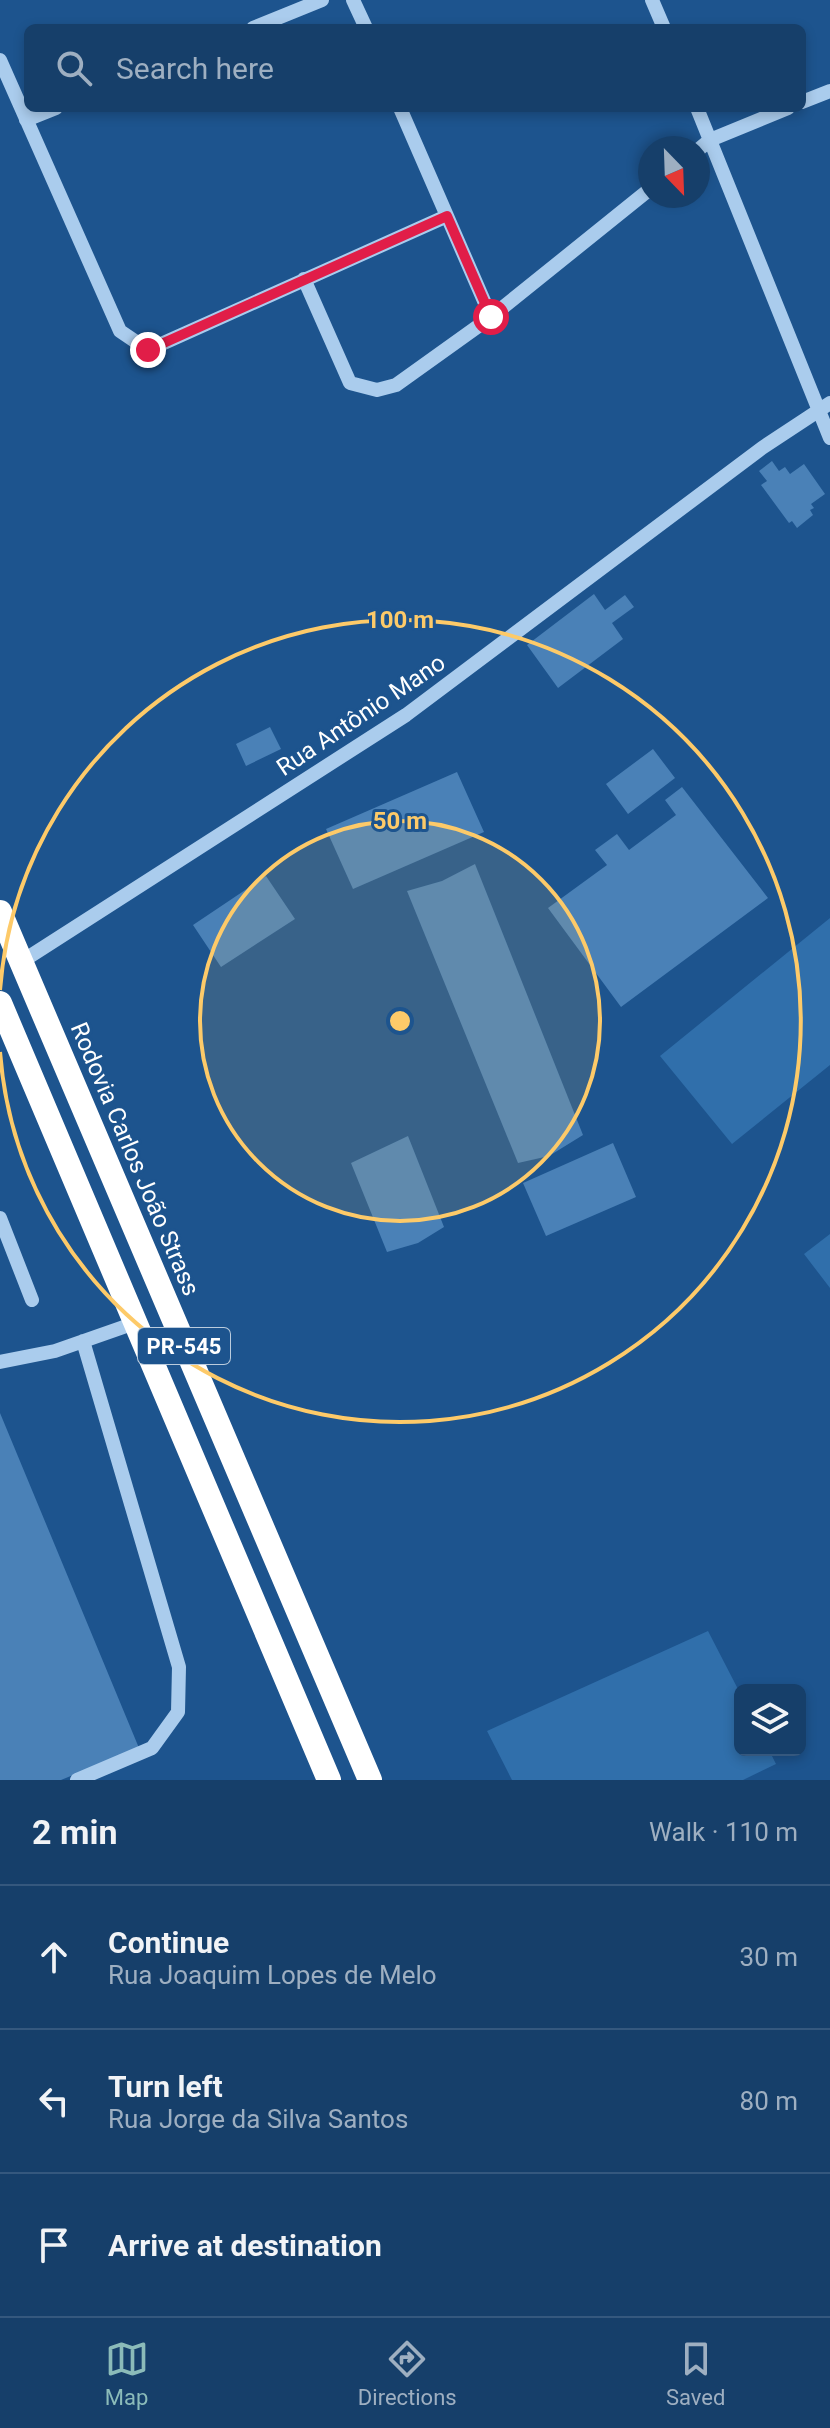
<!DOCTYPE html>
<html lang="en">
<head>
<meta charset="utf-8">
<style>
	:root { --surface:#163f6a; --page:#1f4670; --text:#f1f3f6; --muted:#9eafc1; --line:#35587e; --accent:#8bbbb9 }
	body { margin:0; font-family:Roboto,sans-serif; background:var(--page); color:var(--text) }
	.controls { position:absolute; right:24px; bottom:24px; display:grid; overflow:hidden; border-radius:12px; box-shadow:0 4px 12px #0003 }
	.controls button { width:72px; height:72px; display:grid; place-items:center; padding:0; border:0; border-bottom:2px solid var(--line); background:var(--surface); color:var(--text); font:40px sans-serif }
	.compass { position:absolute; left:638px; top:136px; width:72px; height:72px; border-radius:50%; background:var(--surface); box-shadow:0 4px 12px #0003; rotate:157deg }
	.stop { position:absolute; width:24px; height:24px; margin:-18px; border:6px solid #e11d48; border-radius:50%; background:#fff }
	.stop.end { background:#e11d48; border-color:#fff; box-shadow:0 2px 8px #0008 }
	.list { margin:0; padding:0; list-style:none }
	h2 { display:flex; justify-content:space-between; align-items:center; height:104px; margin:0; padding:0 32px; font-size:34px }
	h2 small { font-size:26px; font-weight:400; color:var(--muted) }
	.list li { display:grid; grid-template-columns:52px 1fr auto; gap:24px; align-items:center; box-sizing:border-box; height:144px; padding:0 32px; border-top:2px solid var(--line) }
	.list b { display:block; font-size:30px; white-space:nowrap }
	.list p { margin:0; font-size:26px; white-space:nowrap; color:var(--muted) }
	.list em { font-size:26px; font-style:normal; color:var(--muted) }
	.icon { flex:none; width:44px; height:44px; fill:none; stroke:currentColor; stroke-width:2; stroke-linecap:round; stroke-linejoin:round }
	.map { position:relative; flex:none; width:830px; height:1780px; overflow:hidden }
	.search { position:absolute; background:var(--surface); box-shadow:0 4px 12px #0003; left:24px; right:24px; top:24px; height:88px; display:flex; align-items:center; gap:20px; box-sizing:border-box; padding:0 28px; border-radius:12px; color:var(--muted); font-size:30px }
	.sheet { height:536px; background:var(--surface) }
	nav { display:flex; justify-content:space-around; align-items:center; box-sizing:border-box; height:112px; border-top:2px solid var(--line); background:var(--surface); font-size:22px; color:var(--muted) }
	nav a { display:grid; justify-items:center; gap:4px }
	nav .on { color:var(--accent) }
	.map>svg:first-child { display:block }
	.green { fill:#306fab }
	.building { fill:#4a81b7 }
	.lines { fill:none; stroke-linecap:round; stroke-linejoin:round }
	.minor { stroke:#aacced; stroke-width:14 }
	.highway { stroke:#fff; stroke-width:24 }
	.route { stroke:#e11d48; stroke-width:10 }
	.ring { fill:none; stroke:#fdca69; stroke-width:4 }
	.labels { text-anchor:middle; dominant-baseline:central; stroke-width:6; stroke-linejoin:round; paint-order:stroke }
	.shield { fill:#1d548e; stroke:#bcd; stroke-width:2 }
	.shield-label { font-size:22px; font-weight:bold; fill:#fff }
	.street-label { font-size:24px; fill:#fff; stroke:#1d548e }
	.centre { fill:#fdca69; stroke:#1d548e; stroke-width:4 }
	.ring-label { font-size:24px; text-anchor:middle; font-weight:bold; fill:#fdca69; stroke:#1d548e; stroke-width:6; stroke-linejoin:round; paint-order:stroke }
</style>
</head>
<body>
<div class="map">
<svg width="830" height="1780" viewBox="0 0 830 1780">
	<rect width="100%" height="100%" fill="#1d548e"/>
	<path class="green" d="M830,918V1065L732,1144L660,1056Z
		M830,1234V1288L804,1254Z
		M708,1631L740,1693V1750H769L776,1764L743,1780H512L487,1731Z"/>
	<path class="building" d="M772,461L779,471L785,467L790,474L804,464L825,494L811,504L814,508L810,510L813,515L797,528L792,521L789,523L761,485L767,481L759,471Z
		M594,594L605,610L625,595L634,607L612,623L623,639L558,688L527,645Z
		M270,727L281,749L246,766L236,744Z
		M653,749L675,778L628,814L606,784Z
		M457,772L484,832L353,889L326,829Z
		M682,787L768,898L621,1007L548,908L607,865L595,850L617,834L629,850L676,815L665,800Z
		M475,864L583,1135L549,1156L518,1163L407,891L442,881Z
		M266,876L295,919L221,967L193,925Z
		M408,1136L444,1227L418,1243L387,1252L351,1163Z
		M613,1143L636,1197L546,1236L523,1183Z
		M0,1413L139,1748L61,1780H0Z"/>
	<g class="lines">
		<path class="minor" d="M353,0L366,28
			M652,0L664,28
			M253,28L322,0
			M0,60L120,331L148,350L447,216
			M802,102L830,91
			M400,108L491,317
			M697,108L830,438
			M26,120L56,108
			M698,150L710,140L788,108
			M304,279L350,383L377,390L396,385L491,317L650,189
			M21,962L406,715L762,448L830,403
			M0,1218L32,1300
			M0,1362L55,1351L135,1323
			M77,1780L152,1748L178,1712L179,1667L83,1341"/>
		<path class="highway" d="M0,912L370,1780
			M0,1003L329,1780"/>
	</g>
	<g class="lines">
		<path class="route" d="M148,350L447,216L491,317"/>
	</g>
	<circle cx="400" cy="1021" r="200" fill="#fdca69" fill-opacity=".12"/>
	<g class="ring">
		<circle cx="400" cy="1021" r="200"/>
		<path d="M0 990A401 401 0 1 1 0 1052"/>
	</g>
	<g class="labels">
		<rect class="shield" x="138" y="1328" width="92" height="36" rx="6"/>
		<g class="shield-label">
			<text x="184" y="1346">PR-545</text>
		</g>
		<g class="street-label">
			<text transform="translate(361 715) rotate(-34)">Rua Antônio Mano</text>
			<text transform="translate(135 1159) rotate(67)">Rodovia Carlos João Strass</text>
		</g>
	</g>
	<circle cx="400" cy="1021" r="12" class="centre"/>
	<g class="ring-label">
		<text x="400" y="628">100 m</text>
		<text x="400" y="829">50 m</text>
	</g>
</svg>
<div class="controls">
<button><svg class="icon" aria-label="layers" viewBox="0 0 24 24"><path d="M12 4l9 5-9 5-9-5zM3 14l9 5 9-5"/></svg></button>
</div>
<svg class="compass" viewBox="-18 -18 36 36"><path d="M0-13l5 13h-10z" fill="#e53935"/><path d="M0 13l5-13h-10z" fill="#9eafc1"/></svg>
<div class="stop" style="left:491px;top:317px"></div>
<div class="stop end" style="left:148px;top:350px"></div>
<div class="search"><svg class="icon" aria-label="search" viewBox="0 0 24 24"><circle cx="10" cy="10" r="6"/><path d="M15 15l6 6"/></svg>Search here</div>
</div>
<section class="sheet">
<h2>2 min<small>Walk · 110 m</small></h2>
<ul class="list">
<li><svg class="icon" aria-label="ahead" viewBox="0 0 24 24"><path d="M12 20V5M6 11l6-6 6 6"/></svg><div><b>Continue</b><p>Rua Joaquim Lopes de Melo</p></div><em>30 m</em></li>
<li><svg class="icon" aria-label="left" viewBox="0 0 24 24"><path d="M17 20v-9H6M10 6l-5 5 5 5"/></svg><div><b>Turn left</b><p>Rua Jorge da Silva Santos</p></div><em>80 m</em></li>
<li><svg class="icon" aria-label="arrive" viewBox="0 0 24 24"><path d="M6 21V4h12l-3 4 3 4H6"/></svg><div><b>Arrive at destination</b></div></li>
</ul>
</section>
<nav>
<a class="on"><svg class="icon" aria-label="map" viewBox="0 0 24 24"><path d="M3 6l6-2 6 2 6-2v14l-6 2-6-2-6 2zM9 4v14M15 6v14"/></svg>Map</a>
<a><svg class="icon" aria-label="directions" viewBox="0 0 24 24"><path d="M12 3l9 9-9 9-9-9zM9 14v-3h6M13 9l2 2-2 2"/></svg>Directions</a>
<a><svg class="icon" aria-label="saved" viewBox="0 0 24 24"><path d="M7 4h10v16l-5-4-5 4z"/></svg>Saved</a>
</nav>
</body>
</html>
